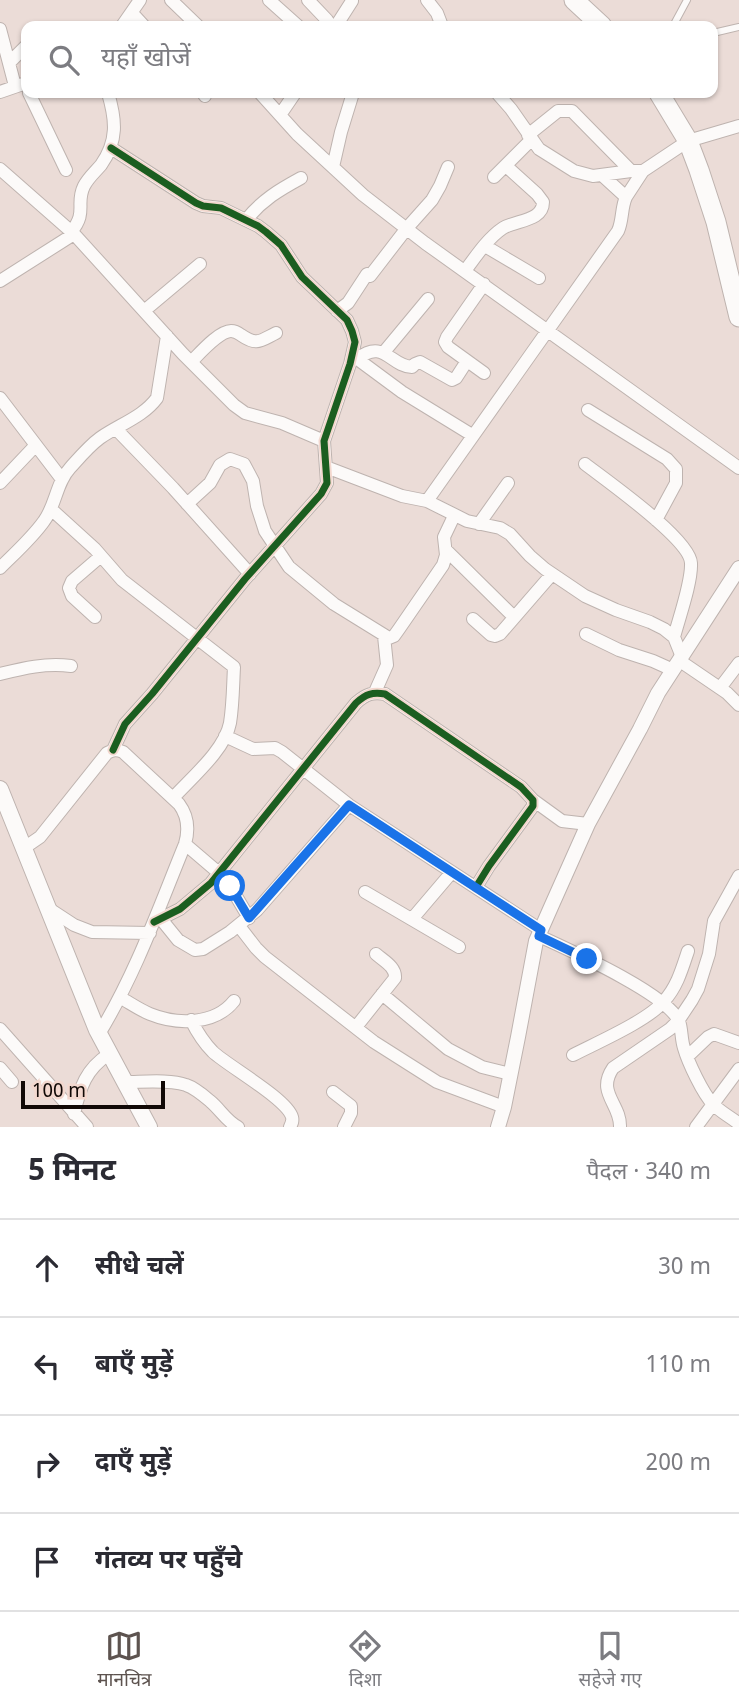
<!DOCTYPE html>
<html lang="hi">
<head>
<meta charset="utf-8">
<style>
	:root { --surface:#fff; --page:#f2f2f3; --text:#2b2b33; --muted:#7c7c81; --line:#e1e1e2; --accent:#5d534f }
	body { margin:0; font-family:Georgia,"Noto Sans Devanagari",serif; background:var(--page); color:var(--text) }
	.scale { position:absolute; left:21px; bottom:18px; width:144px; box-sizing:border-box; padding-left:7px; border:4px solid #110906; border-top:0; font-size:19px; line-height:24px; white-space:nowrap; color:#110906; -webkit-text-stroke:5px #f3d8cf; paint-order:stroke }
	.stop { position:absolute; width:21px; height:21px; margin:-16px; border:5px solid #1a73e8; border-radius:50%; background:#fff }
	.stop.end { background:#1a73e8; border-color:#fff; box-shadow:0 2px 7px #0008 }
	.list { margin:0; padding:0; list-style:none }
	h2 { display:flex; justify-content:space-between; align-items:center; height:91px; margin:0; padding:0 28px; font-size:30px }
	h2 small { font-size:23px; font-weight:400; color:var(--muted) }
	.list li { display:grid; grid-template-columns:46px 1fr auto; gap:21px; align-items:center; box-sizing:border-box; height:98px; padding:0 28px; border-top:2px solid var(--line) }
	.list b { display:block; font-size:26px; white-space:nowrap }
	.list em { font-size:23px; font-style:normal; color:var(--muted) }
	.icon { flex:none; width:38px; height:38px; fill:none; stroke:currentColor; stroke-width:2; stroke-linecap:round; stroke-linejoin:round }
	.map { position:relative; flex:none; width:739px; height:1127px; overflow:hidden }
	.search { position:absolute; background:var(--surface); box-shadow:0 2px 5px #0004; left:21px; right:21px; top:21px; height:77px; display:flex; align-items:center; gap:18px; box-sizing:border-box; padding:0 24px; border-radius:14px; color:var(--muted); font-size:26px }
	.sheet { height:483px; background:var(--surface) }
	nav { display:flex; justify-content:space-around; align-items:center; box-sizing:border-box; height:98px; border-top:2px solid var(--line); background:var(--surface); font-size:19px; color:var(--muted) }
	nav a { display:grid; justify-items:center; gap:4px }
	nav .on { color:var(--accent) }
	.map>svg:first-child { display:block }
	.lines { fill:none; stroke-linecap:round; stroke-linejoin:round }
	.service-casing { stroke:#beb3af; stroke-width:8 }
	.minor-casing { stroke:#beb3af; stroke-width:14 }
	.tertiary-casing { stroke:#beb3af; stroke-width:16 }
	.secondary-casing { stroke:#beb3af; stroke-width:18 }
	.trunk-casing { stroke:#beb3af; stroke-width:21 }
	.service { stroke:#fcfaf9; stroke-width:6 }
	.minor { stroke:#fcfaf9; stroke-width:12 }
	.tertiary { stroke:#fcfaf9; stroke-width:14 }
	.secondary { stroke:#fcfaf9; stroke-width:16 }
	.trunk { stroke:#fcfaf9; stroke-width:19 }
	.cycleway-casing { stroke:#f3d8cf; stroke-width:11 }
	.cycleway { stroke:#1b5e20; stroke-width:7 }
	.route { stroke:#1a73e8; stroke-width:9 }
</style>
</head>
<body>
<div class="map">
<svg width="739" height="1127" viewBox="0 0 739 1127">
	<rect width="100%" height="100%" fill="#ebdcd7"/>
	<g class="lines">
		<defs>
			<path id="service" d="M673,26L687,0
				M713,33L739,27"/>
			<path id="minor" d="M171,0L198,26
				M269,0L298,26
				M308,0L327,20L331,26
				M427,0L437,13L442,26
				M132,13L144,26
				M122,26L140,0
				M336,26L352,1
				M0,29L15,86
				M9,63L26,46
				M0,92L26,83
				M29,93L66,170
				M203,93L205,96
				M260,93L297,134L363,195L425,243L739,468
				M497,93L511,109L539,149L574,171L593,176L631,171H643L688,141L739,126
				M280,115L295,93
				M528,135L558,111H572L631,171
				M111,148L196,203L203,206L221,208L258,226L266,232L281,245L302,277L347,320L352,331L355,342L350,364L324,441L327,483L321,494L245,579L152,694L125,724L113,750
				M333,167L341,132L353,93
				M0,169L74,234L183,354L234,405L245,413L282,423L324,441
				M603,176L626,197L643,171
				M494,177L531,140
				M246,220C262,200 279,190 301,178
				M71,232C88,212 75,204 84,186C88,178 95,172 101,165C118,141 116,120 108,93
				M485,246L539,278
				M465,271C476,256 488,238 503,228C517,220 543,221 543,202L537,194L506,166
				M370,276L407,228L432,200L440,186L448,167
				M0,281L74,234
				M484,284L447,337L445,342L448,347L484,373
				M144,311L200,264
				M337,311L348,303L367,274
				M384,352L428,299
				M352,355L402,392L472,435
				M357,359C384,338 390,366 412,367L415,364L420,362L452,380L456,378L467,361
				M191,362C200,353 219,331 231,331C235,331 237,332 241,335C257,346 260,341 276,333
				M0,398L61,478
				M588,410L667,459L676,469V483L656,520
				M116,429L173,488L250,574
				M585,464C607,481 690,539 691,563C692,582 679,618 674,637
				M326,467L402,496L427,501L467,521L500,528L510,534L530,556L545,569L585,596L616,610L650,622L664,629L674,637L682,657
				M0,483L36,445
				M427,501L618,231C623,220 621,208 626,197
				M187,504L210,483L220,465L230,459L244,464L253,481L257,506L265,531L289,567L334,604L389,638L394,636L399,629L443,565L446,555L444,537L454,516
				M51,509L95,549L122,580L234,667C233,685 233,705 230,723C225,750 191,778 173,798
				M479,524L508,483
				M446,550L514,617
				M0,568C15,553 32,538 44,521C56,505 56,483 70,468C79,458 89,446 100,438C120,424 143,417 157,398L167,336
				M95,617L72,596L69,588L72,581L101,556
				M473,619L491,635L495,636L500,634L552,574
				M586,634L619,650L653,661L673,670
				M680,661L727,693L739,705
				M0,674C24,668 45,663 71,666
				M720,688L739,663
				M375,692L387,665L384,636
				M225,736L253,749L275,748L282,752L349,805L541,930
				M533,800L562,821L588,824
				M185,844L226,879L249,918
				M24,848L40,837L107,753C113,750 116,749 123,752L179,804C188,816 189,830 185,844C158,910 136,973 99,1034
				M365,892L459,947
				M48,908L74,925L92,932L150,933
				M161,919L178,940L195,950L203,949L230,932L257,910L349,805
				M412,919L452,872
				M154,922L180,909L211,883L356,703C366,694 372,692 385,694L521,787L533,800V806L489,866L476,887
				M239,926L256,948L265,957L374,1042L437,1082L504,1107
				M539,936C569,950 666,993 679,1021C682,1029 681,1039 684,1048C688,1062 703,1094 713,1104C720,1112 731,1117 739,1124
				M382,994L448,1049L482,1067L510,1074
				M121,998C130,1003 140,1010 150,1014C177,1025 215,1025 234,1001
				M191,1020C197,1032 203,1042 213,1052C228,1066 287,1099 292,1117C293,1121 292,1123 290,1127
				M356,1027L395,978C396,967 384,961 376,954
				M0,1029L87,1127
				M573,1055C596,1043 649,1020 664,1001C677,987 682,969 688,951
				M687,1057L708,1037L714,1034L739,1043
				M0,1068L12,1082
				M125,1082C142,1082 170,1079 186,1085C195,1088 203,1095 210,1101C220,1109 226,1121 238,1127
				M333,1092L351,1106V1113L344,1127
				M74,1114C80,1087 86,1069 109,1054
				M620,1127C621,1104 596,1093 613,1068L670,1029L678,1021L692,1000L698,989L709,954L714,921L739,876
				M696,1127L739,1069"/>
			<path id="tertiary" d="M498,1127L504,1107L518,1037L536,941L551,907L588,824L640,729L658,693L739,568"/>
			<path id="secondary" d="M0,789L97,1030L149,1127"/>
			<path id="trunk" d="M574,0L602,26
				M659,93L688,141L699,170L716,222L739,317"/>
		</defs>
		<use href="#service" class="service-casing"/>
		<use href="#minor" class="minor-casing"/>
		<use href="#tertiary" class="tertiary-casing"/>
		<use href="#secondary" class="secondary-casing"/>
		<use href="#trunk" class="trunk-casing"/>
		<use href="#service" class="service"/>
		<use href="#minor" class="minor"/>
		<use href="#tertiary" class="tertiary"/>
		<use href="#secondary" class="secondary"/>
		<use href="#trunk" class="trunk"/>
		<defs>
			<path id="cycleway" d="M111,148L196,203L203,206L221,208L258,226L266,232L281,245L302,277L347,320L352,331L355,342L350,364L324,441L327,483L321,494L245,579L152,694L125,724L113,750
				M154,922L180,909L211,883L356,703C366,694 372,692 385,694L521,787L533,800V806L489,866L476,887"/>
		</defs>
		<use href="#cycleway" class="cycleway-casing"/>
		<use href="#cycleway" class="cycleway"/>
	</g>
	<g class="lines">
		<path class="route" d="M230,886L249,918L349,805L541,930L539,936L587,959"/>
	</g>
</svg>
<div class="scale">100 m</div>
<div class="stop" style="left:230px;top:886px"></div>
<div class="stop end" style="left:587px;top:959px"></div>
<div class="search"><svg class="icon" aria-label="search" viewBox="0 0 24 24"><circle cx="10" cy="10" r="6"/><path d="M15 15l6 6"/></svg>यहाँ खोजें</div>
</div>
<section class="sheet">
<h2>5 मिनट<small>पैदल · 340 m</small></h2>
<ul class="list">
<li><svg class="icon" aria-label="ahead" viewBox="0 0 24 24"><path d="M12 20V5M6 11l6-6 6 6"/></svg><div><b>सीधे चलें</b></div><em>30 m</em></li>
<li><svg class="icon" aria-label="left" viewBox="0 0 24 24"><path d="M17 20v-9H6M10 6l-5 5 5 5"/></svg><div><b>बाएँ मुड़ें</b></div><em>110 m</em></li>
<li><svg class="icon" aria-label="right" viewBox="0 0 24 24"><path d="M7 20v-9h11M14 6l5 5-5 5"/></svg><div><b>दाएँ मुड़ें</b></div><em>200 m</em></li>
<li><svg class="icon" aria-label="arrive" viewBox="0 0 24 24"><path d="M6 21V4h12l-3 4 3 4H6"/></svg><div><b>गंतव्य पर पहुँचे</b></div></li>
</ul>
</section>
<nav>
<a class="on"><svg class="icon" aria-label="map" viewBox="0 0 24 24"><path d="M3 6l6-2 6 2 6-2v14l-6 2-6-2-6 2zM9 4v14M15 6v14"/></svg>मानचित्र</a>
<a><svg class="icon" aria-label="directions" viewBox="0 0 24 24"><path d="M12 3l9 9-9 9-9-9zM9 14v-3h6M13 9l2 2-2 2"/></svg>दिशा</a>
<a><svg class="icon" aria-label="saved" viewBox="0 0 24 24"><path d="M7 4h10v16l-5-4-5 4z"/></svg>सहेजे गए</a>
</nav>
</body>
</html>
